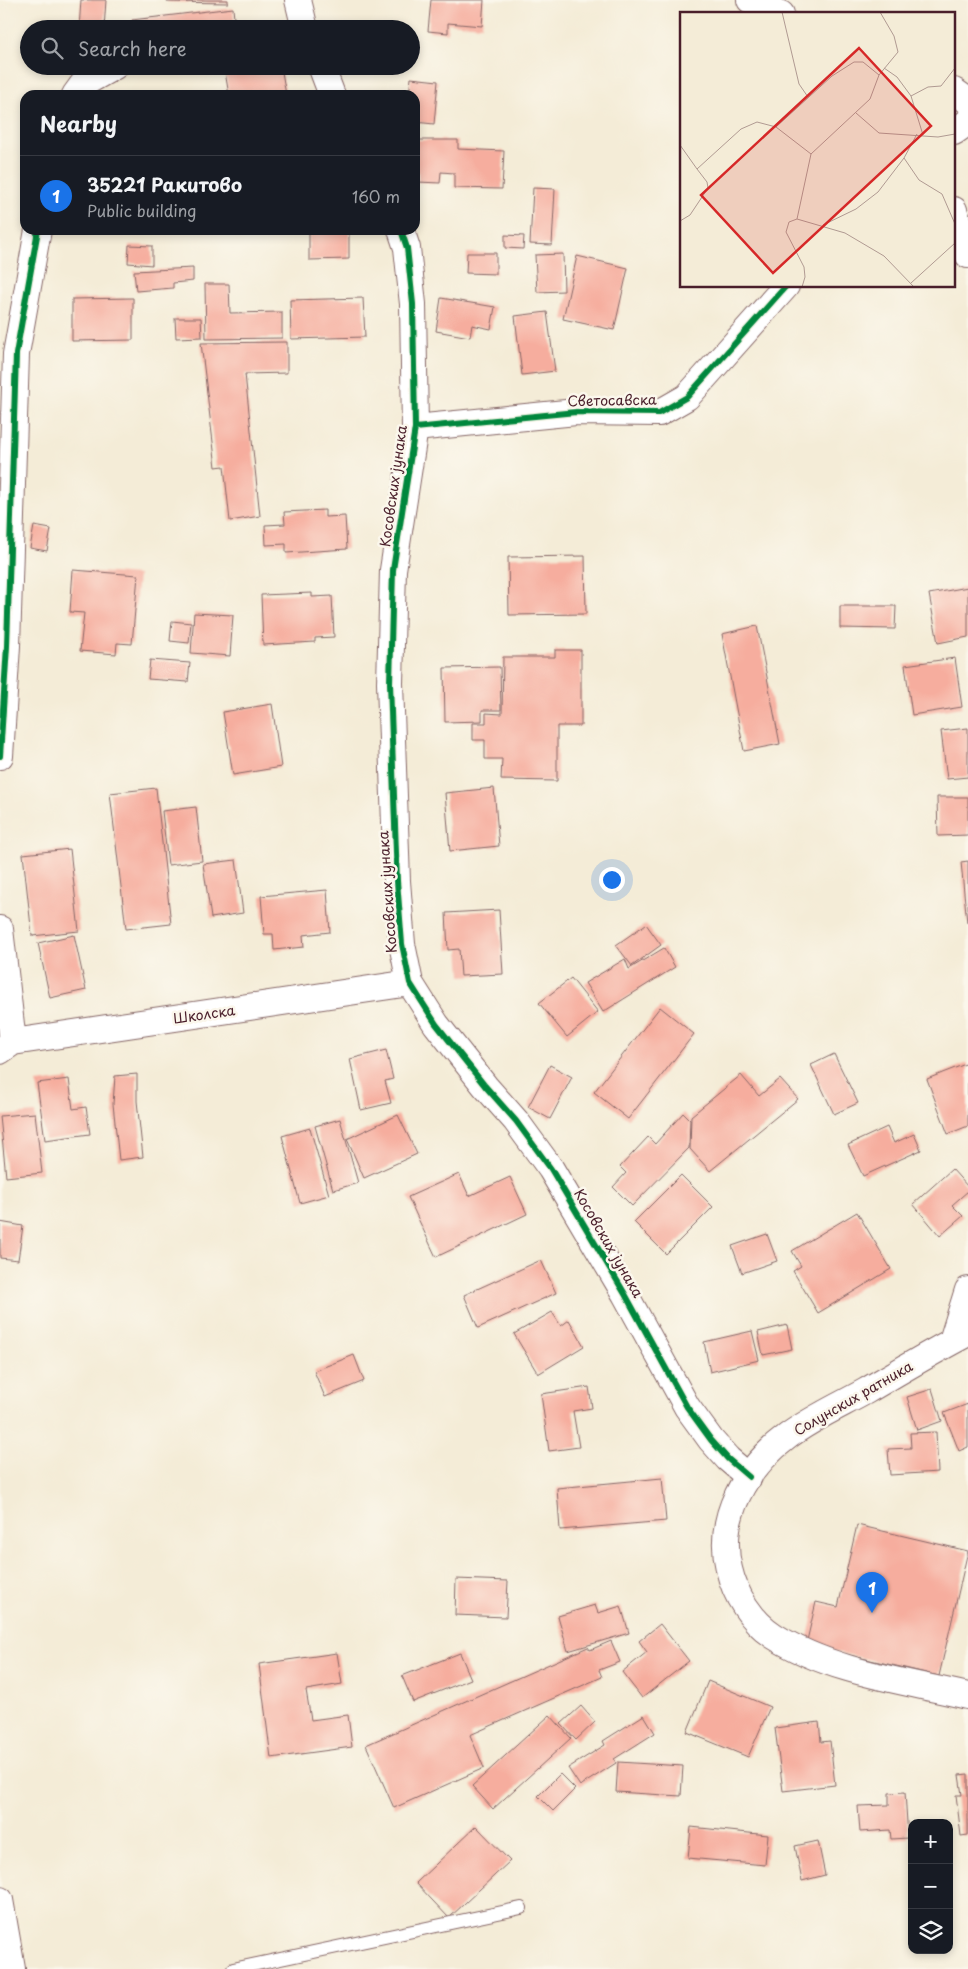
<!DOCTYPE html>
<html lang="en">
<head>
<meta charset="utf-8">
<style>
	:root { --surface:#171b24; --page:#20242c; --text:#f1f3f6; --muted:#9ea1a6; --line:#363941; --accent:#1a73e8 }
	body { margin:0; font-family:"Playpen Sans",sans-serif; background:var(--page); color:var(--text) }
	.controls { position:absolute; right:15px; bottom:15px; display:grid; overflow:hidden; border-radius:10px; box-shadow:0 2px 8px #0003 }
	.controls button { width:45px; height:45px; display:grid; place-items:center; padding:0; border:0; border-bottom:1px solid var(--line); background:var(--surface); color:var(--text); font:25px sans-serif }
	.you { position:absolute; left:611px; top:879px; width:18px; height:18px; margin:-12px; border:4px solid #fff; border-radius:50%; background:#1a73e8; box-shadow:0 0 0 8px #1a73e833 }
	.badge { display:grid; place-items:center; width:32px; height:32px; border-radius:50%; background:var(--accent); color:#fff; font-size:16px; font-weight:700 }
	.pin { position:absolute; translate:-50% -41px; filter:drop-shadow(0 1px 2px #0008) }
	.pin::after { content:''; position:absolute; top:26px; width:18px; height:15px; background:inherit; clip-path:polygon(0 0,100% 0,50% 100%) }
	.list { margin:0; padding:0; list-style:none }
	h2 { display:flex; justify-content:space-between; align-items:center; height:65px; margin:0; padding:0 20px; font-size:21px }
	h2 small { font-size:16px; font-weight:400; color:var(--muted) }
	.list li { display:grid; grid-template-columns:32px 1fr auto; gap:15px; align-items:center; box-sizing:border-box; height:80px; padding:0 20px; border-top:1px solid var(--line) }
	.list b { display:block; font-size:19px; white-space:nowrap }
	.list p { margin:0; font-size:16px; white-space:nowrap; color:var(--muted) }
	.list em { font-size:16px; font-style:normal; color:var(--muted) }
	.icon { flex:none; width:28px; height:28px; fill:none; stroke:currentColor; stroke-width:2; stroke-linecap:round; stroke-linejoin:round }
	.map { position:relative; flex:none; width:968px; height:1969px; overflow:hidden }
	.search { position:absolute; background:var(--surface); box-shadow:0 2px 8px #0003; left:20px; top:20px; width:400px; height:55px; display:flex; align-items:center; gap:12px; box-sizing:border-box; padding:0 18px; border-radius:28px; color:var(--muted); font-size:19px }
	.panel { position:absolute; background:var(--surface); box-shadow:0 2px 8px #0003; left:20px; top:90px; width:400px; height:145px; border-radius:15px }
	.map>svg:first-child { display:block }
	.building { fill:#f6ad9e }
	.lines { fill:none; stroke-linecap:round; stroke-linejoin:round }
	.lane-casing { stroke:#866767; stroke-width:14 }
	.street-casing { stroke:#866767; stroke-width:28 }
	.lane { stroke:#fff; stroke-width:12 }
	.street { stroke:#fff; stroke-width:26 }
	.cycleway-casing { stroke:#fbf7ec; stroke-width:9 }
	.cycleway { stroke:#00873e; stroke-width:6 }
	.labels { text-anchor:middle; dominant-baseline:central; stroke-width:5; stroke-linejoin:round; paint-order:stroke }
	.street-label { font-size:14px; fill:#4a1f2b; stroke:#fbf7ec }
	.inset-road { fill:none; stroke:#b09a92; stroke-width:1 }
	.view { fill:#d62828; fill-opacity:0.15; stroke:#d62828; stroke-width:2.5 }
	.inset-edge { fill:none; stroke:#4a1f2b; stroke-width:2.5 }
</style>
</head>
<body>
<div class="map">
<svg width="968" height="1969" viewBox="0 0 968 1969">
	<rect width="100%" height="100%" fill="#fbf7ec"/>
	<filter id="ink" filterUnits="userSpaceOnUse"><feTurbulence type="fractalNoise" baseFrequency=".02" numOctaves="2"/><feDisplacementMap in="SourceGraphic" scale="10" xChannelSelector="R" yChannelSelector="G"/><feConvolveMatrix kernelMatrix="1 2 1 2 8 2 1 2 1" color-interpolation-filters="sRGB"/></filter>
	<filter id="wash" filterUnits="userSpaceOnUse"><feTurbulence type="fractalNoise" baseFrequency=".0096" numOctaves="4" result="noise"/><feDisplacementMap in="SourceGraphic" scale="20" xChannelSelector="R" yChannelSelector="G"/><feGaussianBlur stdDeviation="1.12" result="paint"/><feColorMatrix in="noise" values="0 0 0 0 0 0 0 0 0 0 0 0 0 0 0 0 0 1.4 0 .05"/><feComposite in="paint" operator="in"/></filter>
	<g filter="url(#wash)">
		<rect width="100%" height="100%" fill="#f4ecd7"/>
		<g id="blocks">
			<path class="building" d="M81,0H106L104,29H79Z
				M167,0H228V3L167,2Z
				M431,0H484L482,26L448,23V33L428,31Z
				M233,8L235,29H133L132,20Z
				M224,66H281L286,95H229Z
				M411,78L438,81L434,124L415,122V95H409Z
				M415,140H458V149L504,151L502,189L454,188V173L441,172L440,183L418,182V171H415Z
				M533,188L555,189L552,245L530,244Z
				M309,230H349V259L309,260Z
				M505,235L524,236L523,249L505,248Z
				M129,245L152,246V265L128,263Z
				M467,253H496V274L466,273Z
				M563,254L564,291L537,292L535,255Z
				M577,256L628,268L614,330L563,319Z
				M193,268V281L173,283V288L136,291L134,271Z
				M205,284H229L230,313L282,312V338L206,339Z
				M133,298V340L72,341V299Z
				M363,298L365,337L291,339L290,300Z
				M441,298L495,307L491,329L472,325L470,337L436,331Z
				M547,312L555,371L522,375L515,316Z
				M175,318H201L202,337L176,338Z
				M287,342V373L245,374L260,516L230,521L224,466L216,467L201,343Z
				M325,510V517L345,516L347,549L286,553V544L266,545L265,525L285,524L284,512Z
				M34,526L51,529L47,551L30,548Z
				M585,556L586,614L509,615L508,557Z
				M73,570L138,575L132,644L117,643L116,654L80,651L84,613L70,612Z
				M968,587V637L938,643L929,594Z
				M312,593V597L332,596L334,637L315,638V642L263,645L261,595Z
				M840,606H896L895,629L840,628Z
				M194,613L233,615L230,656L191,653Z
				M172,621L191,623L189,643L170,641Z
				M757,626L780,744L744,751L722,634Z
				M555,650H581V726H557V781L501,780L502,759H485V740H473V723H486V713L502,714L503,657H555Z
				M955,658L962,707L912,715L905,665Z
				M150,660L190,663L188,682L148,679Z
				M500,667L501,710H482V721L445,722L444,668Z
				M272,704L281,767L233,775L223,712Z
				M968,728V777L947,779L941,731Z
				M156,788L171,924L126,929L110,793Z
				M494,788L499,846L450,851L445,793Z
				M937,797H968V835L938,836Z
				M196,807L202,861L168,865L162,811Z
				M70,849L79,931L32,936L23,854Z
				M236,860L243,913L211,918L203,864Z
				M968,861V922L967,923L961,862Z
				M327,890L330,932L303,935L304,947L274,950L273,934H264L261,896Z
				M499,910L503,974L461,976L459,949L448,950L446,913Z
				M646,924L661,945L632,966L616,945Z
				M74,935L86,990L50,998L38,943Z
				M664,948L675,967L603,1012L585,983L625,959L629,969Z
				M571,978L598,1012L567,1037L539,1003Z
				M660,1007L694,1034L628,1119L594,1092Z
				M386,1050L393,1079L385,1081L391,1103L361,1110L350,1059Z
				M834,1054L858,1103L834,1114L811,1065Z
				M968,1063V1126L948,1134L927,1079Z
				M550,1065L572,1077L550,1119L528,1107Z
				M137,1074V1101L143,1157L119,1160L113,1104L115,1076Z
				M741,1075L759,1096L780,1079L798,1099L710,1171L690,1149L691,1116Z
				M69,1079L73,1109L86,1107L90,1134L45,1140L37,1083Z
				M35,1113L42,1173L6,1177L0,1116Z
				M683,1113L690,1120L689,1148L632,1206L613,1187L626,1173L620,1167L648,1137L655,1144Z
				M398,1115L417,1154L364,1178L347,1139Z
				M340,1119L358,1183L333,1190L315,1126Z
				M887,1127L894,1143L914,1134L921,1150L863,1176L848,1145Z
				M310,1128L329,1195L300,1203L282,1136Z
				M952,1169L968,1187V1191L952,1205L963,1216L940,1236L913,1204Z
				M459,1174L469,1196L510,1177L527,1214L436,1257L408,1197Z
				M681,1175L713,1207L666,1254L634,1222Z
				M857,1212L891,1269L818,1313L793,1271L801,1266L792,1251Z
				M0,1222L23,1226L18,1260L0,1258Z
				M767,1234L777,1261L742,1273L732,1246Z
				M541,1260L556,1293L478,1328L464,1295Z
				M552,1312L561,1326L569,1320L584,1346L538,1374L514,1334Z
				M787,1325L792,1349L763,1355L758,1332Z
				M752,1331L759,1360L710,1372L704,1342Z
				M354,1355L364,1381L325,1397L314,1371Z
				M589,1387L592,1408L573,1411L579,1447L549,1451L541,1394Z
				M932,1389L942,1421L917,1430L907,1397Z
				M968,1404V1447L959,1451L944,1413Z
				M936,1432L938,1472L890,1475L888,1449L911,1448L910,1433Z
				M662,1478L666,1521L560,1530L557,1488Z
				M857,1525L968,1551L939,1676L806,1645L816,1602L838,1607Z
				M456,1579L508,1581L506,1617L455,1615Z
				M595,1605L598,1613L621,1606L629,1633L568,1651L558,1616Z
				M660,1624L689,1661L642,1698L622,1672L647,1652L639,1641Z
				M611,1641L620,1662L599,1670L602,1677L470,1735L484,1768L394,1808L366,1745L588,1647L590,1650Z
				M337,1653L342,1684L306,1690L311,1720L348,1715L352,1747L271,1758L259,1664Z
				M460,1653L471,1679L413,1702L402,1676Z
				M708,1681L770,1707L748,1757L687,1732Z
				M581,1706L595,1722L576,1740L561,1724Z
				M550,1715L571,1738L493,1809L472,1786Z
				M644,1715L655,1733L614,1759L616,1763L580,1786L568,1768L605,1745L603,1741Z
				M819,1722L821,1742L830,1741L835,1785L783,1791L775,1728Z
				M618,1762L683,1766L681,1796L616,1792Z
				M560,1774L575,1789L553,1811L538,1796Z
				M968,1774V1835L961,1836L956,1795H962L959,1775Z
				M905,1792L908,1838L891,1839L890,1830L860,1832L858,1806L889,1805V1793Z
				M476,1826L510,1861L449,1918L416,1883Z
				M691,1827L768,1835L765,1865L688,1858Z
				M818,1841L825,1875L802,1881L795,1846Z"/>
		</g>
	</g>
	<g filter="url(#ink)">
		<use href="#blocks" fill-opacity="0" stroke="#866767" stroke-width="1"/>
		<g class="lines">
			<defs>
				<path id="lane" d="M233,1969L521,1908"/>
				<path id="street" d="M298,0L305,29
					M750,0L781,14
					M321,66L332,95
					M954,91L968,101
					M75,95L83,84L115,66
					M954,132L968,122
					M954,210L968,255
					M401,230L407,248L413,304L415,428L393,570L390,683L397,881L402,944L410,983L436,1024L485,1086L516,1121L551,1169L625,1294L687,1407L711,1440L728,1459L749,1477
					M415,428L576,412L659,413L687,397L786,286
					M0,756L7,646L16,354L38,230
					M0,929L13,1042
					M0,1051L13,1042L410,983
					M968,1333C933,1351 900,1371 866,1391C841,1405 812,1418 788,1436C746,1467 716,1517 729,1569C735,1595 751,1621 774,1636C831,1672 904,1681 968,1696
					M952,1341L968,1290
					M0,1900L12,1969"/>
			</defs>
			<use href="#lane" class="lane-casing"/>
			<use href="#street" class="street-casing"/>
			<use href="#lane" class="lane"/>
			<use href="#street" class="street"/>
			<defs>
				<path id="cycleway" d="M401,230L407,248L413,304L415,428L393,570L390,683L397,881L402,944L410,983L436,1024L485,1086L516,1121L551,1169L625,1294L687,1407L711,1440L728,1459L749,1477
					M415,428L576,412L659,413L687,397L786,286
					M0,756L7,646L16,354L38,230"/>
			</defs>
			<use href="#cycleway" class="cycleway-casing"/>
			<use href="#cycleway" class="cycleway"/>
		</g>
	</g>
	<g class="labels">
		<g class="street-label">
			<text transform="translate(612 400) rotate(-1)">Светосавска</text>
			<text transform="translate(393 486) rotate(-82)">Косовских јунака</text>
			<text transform="translate(387 892) rotate(-94)">Косовских јунака</text>
			<text transform="translate(204 1014) rotate(-8)">Школска</text>
			<text transform="translate(609 1243) rotate(60)">Косовских јунака</text>
			<text transform="translate(853 1398) rotate(-30)">Солунских ратника</text>
		</g>
	</g>
	<g transform="translate(680 12)">
		<rect width="275" height="275" fill="#f4ecd7"/>
		<path class="inset-road" d="M102,0L119,72L128,85M204,56L217,65L231,84L243,123M231,84L248,75L261,74L275,56M176,101L199,121L258,125L275,122M96,115L152,64L174,50H183L199,63M0,133L17,157L61,117L77,110L96,115L131,142M224,146L239,168L262,182L275,212M117,207L131,142L190,87L199,63L218,40L214,24L200,0M0,209L10,203L28,176L27,170L17,157M143,213L176,197L198,180L224,146L237,122M231,271L275,231M122,275L125,265L124,255L106,220L109,210L117,207L165,221L204,244L234,275"/>
		<path class="view" d="M179,36L251,114L93,261L21,183Z"/>
		<rect width="275" height="275" class="inset-edge"/>
	</g>
</svg>
<div class="controls">
<button>+</button>
<button>−</button>
<button><svg class="icon" aria-label="layers" viewBox="0 0 24 24"><path d="M12 4l9 5-9 5-9-5zM3 14l9 5 9-5"/></svg></button>
</div>
<div class="you"></div>
<div class="pin badge" style="left:872px;top:1613px">1</div>
<div class="search"><svg class="icon" aria-label="search" viewBox="0 0 24 24"><circle cx="10" cy="10" r="6"/><path d="M15 15l6 6"/></svg>Search here</div>
<section class="panel">
<h2>Nearby<small></small></h2>
<ul class="list">
<li><span class="badge">1</span><div><b>35221 Ракитово</b><p>Public building</p></div><em>160 m</em></li>
</ul>
</section>
</div>
</body>
</html>
